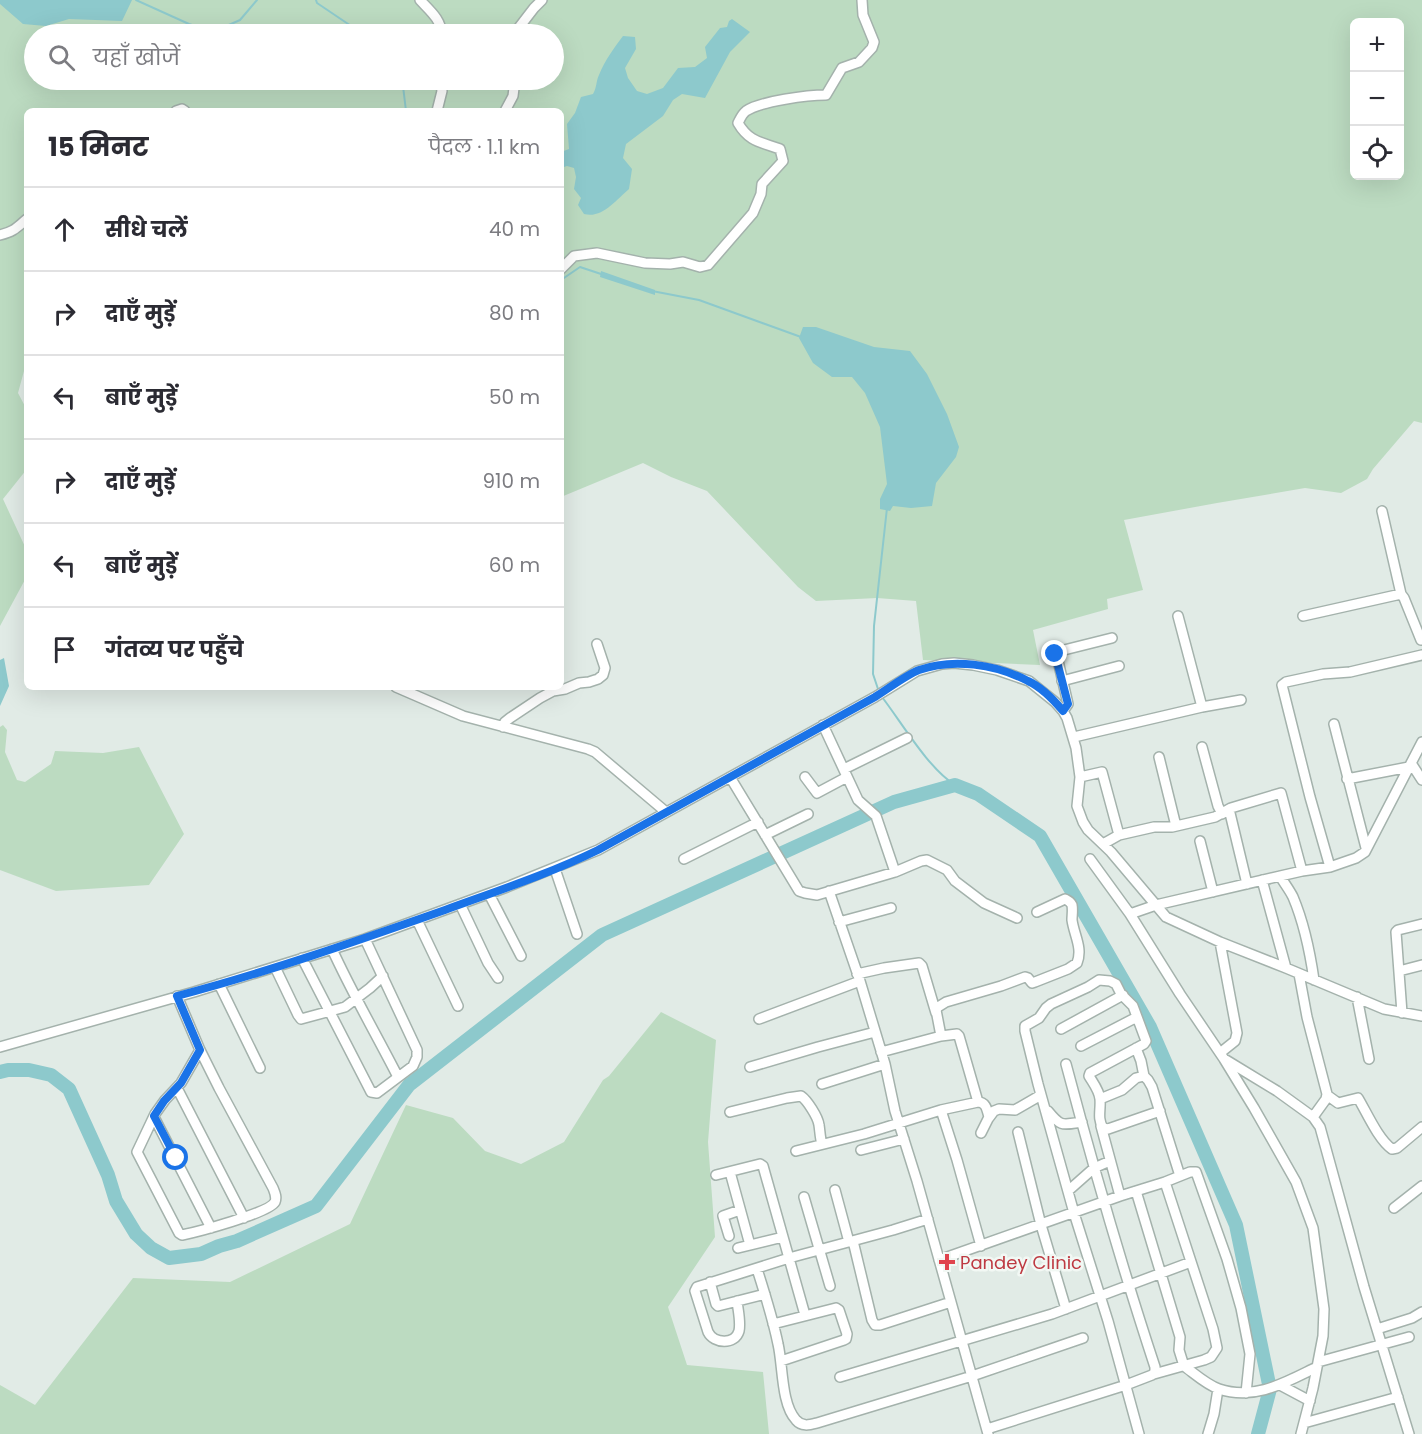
<!DOCTYPE html>
<html lang="hi">
<head>
<meta charset="utf-8">
<style>
	:root { --surface:#fff; --page:#f7f7f7; --text:#2b2b33; --muted:#7c7c81; --line:#e1e1e2 }
	body { margin:0; font-family:Poppins,"Noto Sans Devanagari",sans-serif; background:var(--page); color:var(--text) }
	.controls { position:absolute; right:18px; top:18px; display:grid; overflow:hidden; border-radius:9px; box-shadow:0 6px 24px #0002 }
	.controls button { width:54px; height:54px; display:grid; place-items:center; padding:0; border:0; border-bottom:2px solid var(--line); background:var(--surface); color:var(--text); font:30px sans-serif }
	.stop { position:absolute; width:18px; height:18px; margin:-14px; border:4px solid #1a73e8; border-radius:50%; background:#fff }
	.stop.end { background:#1a73e8; border-color:#fff; box-shadow:0 2px 6px #0008 }
	.list { margin:0; padding:0; list-style:none }
	h2 { display:flex; justify-content:space-between; align-items:center; height:78px; margin:0; padding:0 24px; font-size:26px }
	h2 small { font-size:20px; font-weight:400; color:var(--muted) }
	.list li { display:grid; grid-template-columns:39px 1fr auto; gap:18px; align-items:center; box-sizing:border-box; height:84px; padding:0 24px; border-top:2px solid var(--line) }
	.list b { display:block; font-size:22px; white-space:nowrap }
	.list em { font-size:20px; font-style:normal; color:var(--muted) }
	.icon { flex:none; width:33px; height:33px; fill:none; stroke:currentColor; stroke-width:2; stroke-linecap:round; stroke-linejoin:round }
	.map { position:relative; flex:none; width:1422px; height:1434px; overflow:hidden }
	.search { position:absolute; background:var(--surface); box-shadow:0 6px 24px #0002; left:24px; top:24px; width:540px; height:66px; display:flex; align-items:center; gap:15px; box-sizing:border-box; padding:0 21px; border-radius:33px; color:var(--muted); font-size:22px }
	.panel { position:absolute; background:var(--surface); box-shadow:0 6px 24px #0002; left:24px; top:108px; width:540px; height:582px; border-radius:9px }
	.map>svg:first-child { display:block }
	.green { fill:#bcdbc1; fill-rule:evenodd }
	.water { fill:#8dc9cc }
	.lines { fill:none; stroke-linecap:round; stroke-linejoin:round }
	.stream { stroke:#8dc9cc; stroke-width:2 }
	.river { stroke:#8dc9cc; stroke-width:14 }
	.minor-casing { stroke:#a4b2ac; stroke-width:12 }
	.minor { stroke:#fff; stroke-width:9 }
	.route { stroke:#1a73e8; stroke-width:8 }
	.health-dot { fill:#e0444e; stroke:#f2f8f4; stroke-width:2 }
	.labels { text-anchor:middle; dominant-baseline:central; stroke-width:5; stroke-linejoin:round; paint-order:stroke }
	.health-label { font-size:18px; fill:#be3a42; stroke:#f2f8f4; text-anchor:start }
</style>
</head>
<body>
<div class="map">
<svg width="1422" height="1434" viewBox="0 0 1422 1434">
	<rect width="100%" height="100%" fill="#e1ebe6"/>
	<path class="green" d="M0,0H1422V423L1414,421L1373,469L1367,479L1341,493L1305,488L1217,503L1124,520L1143,590L1107,599L1108,609L1033,630L1040,665L923,660L916,601L877,598L816,601L798,587L707,491L671,477L643,463L561,497V111H27V360L18,393L27,410V469L3,499L27,551V576L0,626ZM1354,22H1400V176H1354ZM34,34H554V80H34Z
		M3,725L7,730L5,752L17,780L25,782L51,764L55,751L103,753L139,747L184,834L149,885L56,891L0,870V727Z
		M661,1012L716,1040L708,1142L715,1237L668,1307L687,1365L763,1372L769,1434H0V1385L35,1405L133,1278L230,1282L350,1224L406,1105L453,1118L485,1151L521,1164L564,1142L603,1080L609,1076Z"/>
	<path class="water" d="M0,0H132L122,21L69,19L46,26L23,24L0,4Z
		M732,19L750,32L730,52L705,98L682,94L673,100L663,116L626,144L623,158L632,169L629,189C616,200 602,219 584,214L578,205L581,198L574,189L576,177L574,168L567,166L561,168V152L569,149L567,124L575,113L581,97L593,94C597,87 596,81 599,75C605,60 614,48 623,36L635,37L636,49L625,68L628,78L637,91L647,94L663,88L678,68L695,67L707,58L705,47L720,28L727,27L729,21Z
		M601,271L655,290V295L600,277Z
		M803,327H816L874,347L910,351L927,374L947,414L959,447L956,457L936,483L932,506L911,508L893,506L890,511L880,509V499L887,484L880,427L865,393L852,377H832L813,363L799,338Z
		M4,658L9,686L0,706V660Z"/>
	<g class="lines">
		<path class="stream" d="M136,0L189,24L213,32L240,20L257,0
			M316,0L317,3L363,34
			M399,80L403,86L406,111
			M561,280L580,267L601,274
			M652,291L699,300L801,337
			M879,692L873,674L874,626L887,508
			M882,697C902,723 928,768 955,785"/>
		<path class="river" d="M0,1072L8,1070H29L51,1075L69,1089L108,1175L116,1201L136,1234L151,1248L169,1258L201,1254L219,1246L237,1241L316,1206L409,1085L602,935L894,802L955,785L978,794L1040,836L1150,1027L1236,1225L1270,1389L1258,1434"/>
		<defs>
			<path id="minor" d="M420,0C429,10 442,20 441,34
				M514,34L534,8L542,0
				M176,111L182,109L185,111
				M437,111L442,91L440,80
				M505,111L513,96L515,80
				M0,235C15,231 16,228 27,219
				M561,269L574,256L597,253L645,263L670,264L683,262L700,267L708,265L753,213L761,194L762,184L783,161L780,149C761,142 749,142 738,123C740,119 742,114 746,111C761,101 808,95 826,95L842,68L859,62L872,48L874,42L863,15L862,0
				M1382,511L1401,594
				M1178,616L1202,707
				M1303,616L1401,594L1404,598L1421,640
				M1062,681L1119,666
				M396,687L463,716L588,749L595,752L666,812
				M1063,711L1068,704L1056,652L1112,638
				M1334,724L1366,848
				M503,727L505,722L510,718L540,698L553,691L565,689L579,683L589,682L598,679L603,675L605,668L597,644
				M1074,737L1202,707L1241,700
				M1202,747L1218,806L1222,814
				M1159,757L1176,826
				M1411,763L1422,780
				M844,769L907,738
				M730,777L799,891L805,893L817,895L895,872L876,816L858,800L823,725
				M805,777L817,793L847,777
				M1080,777L1102,772L1119,835
				M1347,779L1409,767
				M1229,809L1247,884
				M765,835L808,814
				M1200,841L1213,892
				M1103,844L1119,835L1154,827H1172L1215,817L1231,808L1281,793L1302,871
				M684,859L758,822
				M1090,859L1130,914
				M1330,867L1310,797L1282,685L1286,682L1323,674L1350,672L1422,655
				M555,869L577,934
				M895,872L921,861L927,860L947,870L955,881L984,903L1017,918
				M1280,876C1284,883 1289,889 1293,897C1304,923 1310,952 1314,980
				M1262,880L1286,968
				M829,891L860,981L885,1064L895,1111L917,1181L988,1434
				M489,894L521,956
				M460,904L488,963L498,978
				M417,920L458,1006
				M839,922L891,908
				M1220,942L1237,1033L1235,1041L1220,1053
				M332,949C352,993 376,1034 398,1077
				M302,958L370,1090L371,1092L377,1093L413,1066L417,1057V1050L365,939
				M275,967L298,1015L301,1019L345,1007L370,988L383,976
				M1399,971L1422,965
				M857,974L884,968L919,963L922,966L936,1013
				M1299,974L1307,1017L1327,1094L1326,1099L1313,1117
				M219,984L260,1068
				M177,996L200,1050L219,1088L273,1188C275,1193 277,1197 275,1202C269,1213 197,1232 182,1235L179,1233L137,1152L155,1114L165,1100L181,1083L200,1050
				M1357,997L1369,1059
				M1402,1013L1396,932L1398,930L1422,924
				M759,1019L860,981
				M1061,1029L1123,995
				M941,1036L936,1010L938,1007L946,1002L1001,986L1025,977L1028,978L1032,983L1035,982L1068,969L1077,963C1083,948 1074,935 1072,920C1072,915 1073,910 1072,905C1070,901 1069,901 1065,899L1037,912
				M1081,1046L1137,1017
				M0,1047L194,992L365,939L507,887L598,850L875,697L917,671L942,664L954,663L973,665L997,670L1029,681L1055,702L1063,711L1067,718L1076,748L1080,777L1077,806L1083,822L1088,830L1111,852L1166,917L1220,942L1286,968L1384,1009L1422,1016
				M1136,1048L1141,1061L1144,1076
				M881,1052L941,1036L957,1034L959,1036L978,1102
				M1226,1060L1277,1091L1313,1117L1320,1127L1364,1287L1409,1434
				M750,1067L818,1047L875,1032
				M822,1084L885,1064
				M177,1088L244,1218
				M1327,1095L1338,1103L1358,1098C1367,1113 1378,1139 1392,1149L1397,1148L1422,1127
				M1100,1099L1122,1090L1136,1078L1144,1076L1148,1080L1152,1087L1180,1176
				M941,1110L957,1160L981,1246
				M1048,1111C1061,1127 1062,1125 1082,1122
				M730,1112L787,1098L801,1096C807,1100 818,1117 819,1125C820,1131 820,1138 822,1144
				M154,1117L211,1228
				M1101,1126L1120,1196
				M1018,1132L1041,1225L1066,1309
				M981,1133L988,1119L994,1111L999,1109L1015,1110L1041,1095
				M861,1150L904,1139
				M796,1151L864,1134L941,1110L978,1102C986,1102 987,1110 989,1117
				M730,1172L750,1245
				M716,1175L760,1164L763,1166L805,1315
				M835,1190L849,1242
				M1068,1191L1094,1168L1110,1161
				M1136,1191L1180,1337L1179,1350L1184,1366C1195,1374 1207,1385 1219,1389C1255,1401 1286,1382 1317,1367
				M804,1197L830,1286
				M1394,1208L1422,1186
				M729,1236L723,1216L740,1210
				M853,1241L872,1320L875,1325H880L951,1302
				M738,1248L783,1237
				M939,1260L1120,1196L1165,1182L1190,1172H1196L1227,1259L1241,1308L1250,1354L1246,1393
				M757,1269C765,1294 773,1319 778,1344C783,1365 781,1404 796,1420C802,1427 809,1425 817,1423L972,1376L1083,1338
				M710,1282L716,1304L718,1306L765,1294
				M737,1301C738,1310 741,1322 739,1331C735,1345 714,1344 708,1332L695,1291L697,1287L789,1258L893,1230L928,1219
				M773,1324L836,1308L839,1310L847,1334L846,1339L844,1340L781,1361
				M1377,1329L1412,1318L1422,1312
				M1318,1362L1409,1337
				M1154,1374L1204,1360L1211,1357L1217,1348L1213,1329L1165,1182
				M840,1377L1052,1314L1191,1262
				M1280,1385L1310,1401
				M1304,1423L1398,1397
				M987,1429L1126,1385L1152,1375L1155,1372V1367C1122,1267 1093,1166 1066,1064
				M1139,1434L1108,1321L1074,1213L1038,1084L1025,1031V1026L1039,1018L1046,1008L1051,1004L1088,987L1099,980L1110,981L1116,984L1121,994L1133,1006L1146,1041L1144,1044L1090,1073L1089,1076C1093,1083 1099,1090 1100,1099C1101,1110 1097,1118 1103,1128L1108,1129L1160,1111
				M1208,1434L1214,1414L1218,1389
				M1301,1434L1313,1388L1323,1336L1324,1309L1313,1228L1296,1182L1254,1108L1224,1059L1180,994L1130,914L1156,905L1302,871L1330,867L1356,858L1365,852L1422,742"/>
		</defs>
		<use href="#minor" class="minor-casing"/>
		<use href="#minor" class="minor"/>
	</g>
	<g class="lines">
		<path class="route" d="M176,1158L154,1116L164,1101L181,1083L200,1050L177,996C268,972 357,941 445,910C497,891 549,874 598,850L875,697C888,689 906,675 919,670C953,658 995,664 1028,681C1041,687 1053,699 1063,711L1068,704L1055,654"/>
	</g>
	<path class="health-dot" d="M944 1253h6v6h6v6h-6v6h-6v-6h-6v-6h6z"/>
	<g class="labels">
		<g class="health-label">
			<text x="960" y="1262">Pandey Clinic</text>
		</g>
	</g>
</svg>
<div class="controls">
<button>+</button>
<button>−</button>
<button><svg class="icon" aria-label="locate" viewBox="0 0 24 24"><circle cx="12" cy="12" r="6"/><path d="M12 2v4M12 18v4M2 12h4M18 12h4"/></svg></button>
</div>
<div class="stop" style="left:176px;top:1158px"></div>
<div class="stop end" style="left:1055px;top:654px"></div>
<div class="search"><svg class="icon" aria-label="search" viewBox="0 0 24 24"><circle cx="10" cy="10" r="6"/><path d="M15 15l6 6"/></svg>यहाँ खोजें</div>
<section class="panel">
<h2>15 मिनट<small>पैदल · 1.1 km</small></h2>
<ul class="list">
<li><svg class="icon" aria-label="ahead" viewBox="0 0 24 24"><path d="M12 20V5M6 11l6-6 6 6"/></svg><div><b>सीधे चलें</b></div><em>40 m</em></li>
<li><svg class="icon" aria-label="right" viewBox="0 0 24 24"><path d="M7 20v-9h11M14 6l5 5-5 5"/></svg><div><b>दाएँ मुड़ें</b></div><em>80 m</em></li>
<li><svg class="icon" aria-label="left" viewBox="0 0 24 24"><path d="M17 20v-9H6M10 6l-5 5 5 5"/></svg><div><b>बाएँ मुड़ें</b></div><em>50 m</em></li>
<li><svg class="icon" aria-label="right" viewBox="0 0 24 24"><path d="M7 20v-9h11M14 6l5 5-5 5"/></svg><div><b>दाएँ मुड़ें</b></div><em>910 m</em></li>
<li><svg class="icon" aria-label="left" viewBox="0 0 24 24"><path d="M17 20v-9H6M10 6l-5 5 5 5"/></svg><div><b>बाएँ मुड़ें</b></div><em>60 m</em></li>
<li><svg class="icon" aria-label="arrive" viewBox="0 0 24 24"><path d="M6 21V4h12l-3 4 3 4H6"/></svg><div><b>गंतव्य पर पहुँचे</b></div></li>
</ul>
</section>
</div>
</body>
</html>
